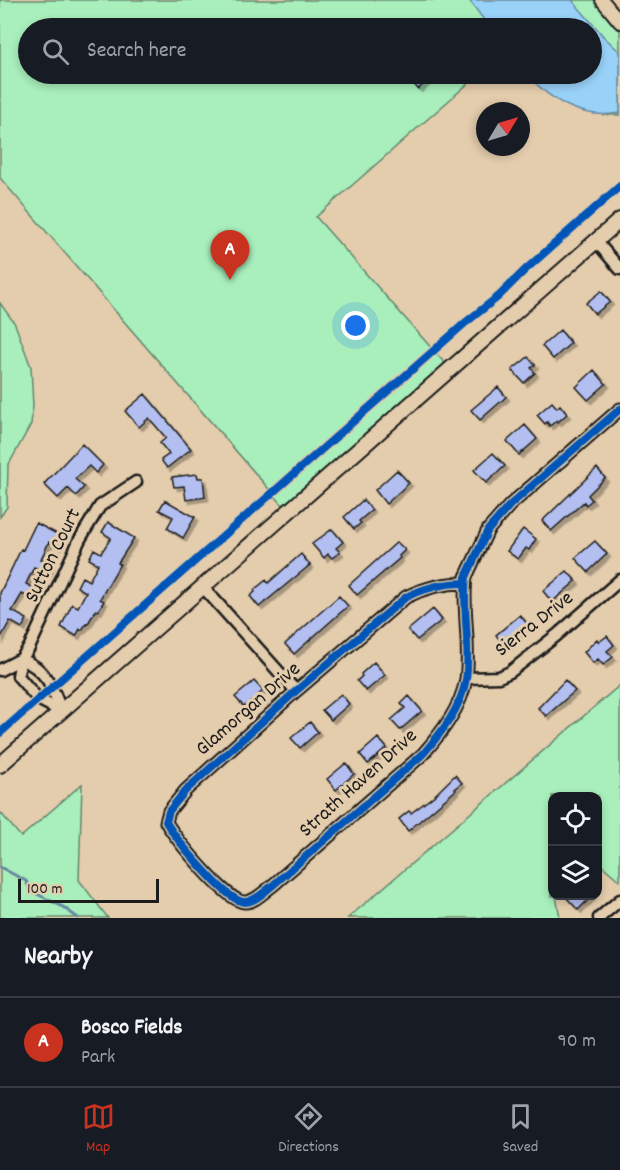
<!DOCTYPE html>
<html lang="en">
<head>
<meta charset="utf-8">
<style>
	:root { --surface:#171b24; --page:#242831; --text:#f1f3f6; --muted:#9ea1a6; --line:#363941; --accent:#c8321e }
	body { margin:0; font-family:Dekko,sans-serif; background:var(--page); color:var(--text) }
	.controls { position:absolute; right:18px; bottom:18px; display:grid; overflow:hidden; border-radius:12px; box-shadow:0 3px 9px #0003 }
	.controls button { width:54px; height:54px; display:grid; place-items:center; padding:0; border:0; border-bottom:2px solid var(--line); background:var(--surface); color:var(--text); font:30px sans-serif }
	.compass { position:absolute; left:476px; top:102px; width:54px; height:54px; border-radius:50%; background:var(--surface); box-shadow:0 3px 9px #0003; rotate:52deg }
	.scale { position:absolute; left:18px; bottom:15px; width:141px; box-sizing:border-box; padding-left:6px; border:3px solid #1c1c1c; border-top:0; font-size:16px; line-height:21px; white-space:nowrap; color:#1c1c1c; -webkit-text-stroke:4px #e4cdad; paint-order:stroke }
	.you { position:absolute; left:356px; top:326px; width:21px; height:21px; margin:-15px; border:4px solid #fff; border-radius:50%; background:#1a73e8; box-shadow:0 0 0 9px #1a73e833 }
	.badge { display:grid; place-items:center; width:39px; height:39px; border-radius:50%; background:var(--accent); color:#fff; font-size:20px; font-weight:700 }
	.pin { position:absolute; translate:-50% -50px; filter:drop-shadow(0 2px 3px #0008) }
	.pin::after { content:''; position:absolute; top:32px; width:21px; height:18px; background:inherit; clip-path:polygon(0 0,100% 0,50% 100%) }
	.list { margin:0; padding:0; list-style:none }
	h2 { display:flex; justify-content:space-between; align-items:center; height:78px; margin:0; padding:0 24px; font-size:26px }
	h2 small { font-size:20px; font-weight:400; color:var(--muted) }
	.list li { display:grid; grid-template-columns:39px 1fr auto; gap:18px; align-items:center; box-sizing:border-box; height:90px; padding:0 24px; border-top:2px solid var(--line) }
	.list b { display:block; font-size:22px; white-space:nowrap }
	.list p { margin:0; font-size:20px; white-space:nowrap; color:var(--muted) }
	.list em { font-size:20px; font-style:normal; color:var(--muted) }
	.icon { flex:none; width:33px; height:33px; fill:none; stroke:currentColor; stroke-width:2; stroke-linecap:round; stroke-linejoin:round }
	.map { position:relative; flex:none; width:620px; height:918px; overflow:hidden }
	.search { position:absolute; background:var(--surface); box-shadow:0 3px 9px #0003; left:18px; right:18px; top:18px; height:66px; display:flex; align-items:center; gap:15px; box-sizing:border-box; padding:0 21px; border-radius:33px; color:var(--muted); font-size:22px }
	.sheet { height:168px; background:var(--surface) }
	nav { display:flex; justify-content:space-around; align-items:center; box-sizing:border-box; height:84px; border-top:2px solid var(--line); background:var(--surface); font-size:16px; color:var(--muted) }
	nav a { display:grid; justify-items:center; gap:3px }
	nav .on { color:var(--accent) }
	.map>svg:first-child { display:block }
	.green { fill:#a8efbc; stroke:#62866c; stroke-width:1.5 }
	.water { fill:#99d2f9; stroke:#6789a1; stroke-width:1.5 }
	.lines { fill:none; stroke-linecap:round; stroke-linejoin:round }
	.stream { stroke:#6789a1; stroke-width:3 }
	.building { fill:#b2bff0; stroke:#1c1c1c; stroke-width:1.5; filter:url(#shadow) }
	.minor-casing { stroke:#1c1c1c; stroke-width:15 }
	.tertiary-casing { stroke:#1c1c1c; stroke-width:16 }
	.secondary-casing { stroke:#1c1c1c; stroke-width:18 }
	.minor { stroke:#e4cdad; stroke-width:10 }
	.tertiary { stroke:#e4cdad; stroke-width:12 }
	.secondary { stroke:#e4cdad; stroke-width:14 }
	.cycleway-casing { stroke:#e4cdad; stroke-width:11 }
	.cycleway { stroke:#0057b8; stroke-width:8 }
	.labels { text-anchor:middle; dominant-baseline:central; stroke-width:6; stroke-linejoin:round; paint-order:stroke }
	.street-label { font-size:21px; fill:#1c1c1c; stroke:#e4cdad }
</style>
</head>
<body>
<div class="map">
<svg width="620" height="918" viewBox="0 0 620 918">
	<defs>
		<filter id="shadow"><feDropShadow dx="3.5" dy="3.5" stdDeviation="0" flood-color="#0004"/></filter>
	</defs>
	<rect width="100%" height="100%" fill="#e4cdad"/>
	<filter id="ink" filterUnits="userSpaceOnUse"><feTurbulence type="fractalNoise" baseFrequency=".0167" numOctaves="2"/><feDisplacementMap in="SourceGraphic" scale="12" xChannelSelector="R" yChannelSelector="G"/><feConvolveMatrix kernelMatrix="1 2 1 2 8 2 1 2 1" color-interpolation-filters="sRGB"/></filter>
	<g filter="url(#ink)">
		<path class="green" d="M0,0H597L620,27V115H605L584,110L592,74V28H28V74H479L316,217L449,368L287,510L0,178Z
			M0,303L15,324L31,367L33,406L31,424L8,466L7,507L0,517Z
			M620,685V881L598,862V796H552V896H556L560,918H348Z
			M82,784L79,880L108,918H0V812L21,837Z"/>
		<path class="water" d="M469,0H572L604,37L620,52V113C583,120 550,101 527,74H592V28H490Z"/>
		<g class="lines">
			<path class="stream" d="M0,867L26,881L31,891L63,907L78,918"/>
		</g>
		<path class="building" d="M405,74H436L418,89Z
			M601,291L610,302L595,314L586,303Z
			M560,330L571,343L553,359L542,346Z
			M528,357L535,365L531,368L535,373L524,383L512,370Z
			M594,370L606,384L588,400L576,387Z
			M498,387L506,397L480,420L471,410Z
			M145,394L191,449L167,468L161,460L169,454L160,443L166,438L149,418L139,427L125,411Z
			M552,402L557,408L560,405L567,414L558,422L557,420L550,426L547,422L545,424L537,415Z
			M525,425L537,439L519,455L507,441Z
			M82,444L103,465L96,473L89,466L75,479L84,487L76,496L68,488L58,498L44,484Z
			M493,453L505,466L486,483L474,470Z
			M597,468L605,478L588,495L592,500L586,505L584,502L551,531L542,521Z
			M397,470L409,483L386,504L375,490Z
			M197,474L198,478H203L205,497L186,500L184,486L174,487L172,477Z
			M165,500L195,517L183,538L167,528L173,517L159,510Z
			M363,500L372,510L359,521L361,523L354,529L344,517Z
			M108,522L134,538L118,563L120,564L100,599L104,601L98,611L96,610L87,625L86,624L82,630L80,629L76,636L61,627L72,604L78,607L86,592L77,587L82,577L89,581L98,564L89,559L94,549L101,553L111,538L102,532Z
			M36,523L63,537L58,546L49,542L41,559L51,564L47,573L34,567L26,584L40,591L35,600L22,594L12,611L27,619L22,628L10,621L0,639V593L21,549L23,550Z
			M332,529L343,542L336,548L340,552L332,558L328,554L324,558L312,544Z
			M523,529L536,539L529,550L526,548L518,559L507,551Z
			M595,541L607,554L588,572L575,558Z
			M397,542L405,550L399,556L400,558L357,595L349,585Z
			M301,554L310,565L259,607L250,596L255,592L254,590L266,580L268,583Z
			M567,571L576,581L552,602L543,591Z
			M339,596L348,606L294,654L285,644Z
			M433,609L442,620L417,640L408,630Z
			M520,615L529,626L504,646L496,635Z
			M607,636L614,645L607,651L613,657L603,665L598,659L593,663L584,652L597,639L599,642Z
			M374,662L385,675L366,691L357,681L362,676L361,674Z
			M565,680L575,691L546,716L538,708Z
			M254,681L263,691L244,707L235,697Z
			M341,694L349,704L331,720L322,710Z
			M409,696L422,711L400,730L391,720L405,708L401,704Z
			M310,722L318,732L300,748L291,738Z
			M378,738L387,748L368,764L360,754Z
			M346,763L354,774L336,790L327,779Z
			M455,775L462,783L455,789L456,790L408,831L399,819L409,811L411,813L435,795Z
			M565,896H592L578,910Z"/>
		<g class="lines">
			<defs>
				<path id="minor" d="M596,241L620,269
					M465,583C443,583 426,587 406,597L296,691L186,790L169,811L166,822C176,839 226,901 244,902C254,903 265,891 272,886L423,754C442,732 461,708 466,679C471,645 462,611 466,577L488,530L510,505L620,409
					M203,587L296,691
					M21,659C46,669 53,687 61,711L38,699L18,676Z
					M0,670L21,659L29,648L80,539L100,506L136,482
					M466,678L499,677L510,672L557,635L620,580
					M599,918L620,900"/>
				<path id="tertiary" d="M602,0L620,22"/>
				<path id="secondary" d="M0,765L620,220"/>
			</defs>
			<use href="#minor" class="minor-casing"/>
			<use href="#tertiary" class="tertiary-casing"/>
			<use href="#secondary" class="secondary-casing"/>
			<use href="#minor" class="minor"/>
			<use href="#tertiary" class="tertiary"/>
			<use href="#secondary" class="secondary"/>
			<defs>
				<path id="cycleway" d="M465,583C443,583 426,587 406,597L296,691L186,790L169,811L166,822C176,839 226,901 244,902C254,903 265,891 272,886L423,754C442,732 461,708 466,679C471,645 462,611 466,577L488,530L510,505L620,409
					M0,733L465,323L499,296L525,270L620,186"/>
			</defs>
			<use href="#cycleway" class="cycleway-casing"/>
			<use href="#cycleway" class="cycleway"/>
		</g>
	</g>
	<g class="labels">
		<g class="street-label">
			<text transform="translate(54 556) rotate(-64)">Sutton Court</text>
			<text transform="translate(535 625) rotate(-38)">Sierra Drive</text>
			<text transform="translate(249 710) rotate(-41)">Glamorgan Drive</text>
			<text transform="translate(359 784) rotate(-42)">Strath Haven Drive</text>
		</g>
	</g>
</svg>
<div class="controls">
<button><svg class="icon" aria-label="locate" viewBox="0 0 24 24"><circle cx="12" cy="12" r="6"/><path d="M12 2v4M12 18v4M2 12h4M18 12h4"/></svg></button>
<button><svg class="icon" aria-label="layers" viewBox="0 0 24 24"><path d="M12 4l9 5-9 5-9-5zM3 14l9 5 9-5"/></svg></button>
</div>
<svg class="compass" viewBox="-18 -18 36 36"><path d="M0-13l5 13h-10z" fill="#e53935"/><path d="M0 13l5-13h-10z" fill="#9ea1a6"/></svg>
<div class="scale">100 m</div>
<div class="you"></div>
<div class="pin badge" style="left:230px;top:280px">A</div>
<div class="search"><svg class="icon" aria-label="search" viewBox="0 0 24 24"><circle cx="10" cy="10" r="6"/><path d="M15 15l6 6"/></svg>Search here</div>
</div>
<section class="sheet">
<h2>Nearby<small></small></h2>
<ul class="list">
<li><span class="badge">A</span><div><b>Bosco Fields</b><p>Park</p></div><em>90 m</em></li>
</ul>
</section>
<nav>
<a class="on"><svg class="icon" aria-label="map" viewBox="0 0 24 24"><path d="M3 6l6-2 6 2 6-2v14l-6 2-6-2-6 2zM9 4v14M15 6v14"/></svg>Map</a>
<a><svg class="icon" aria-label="directions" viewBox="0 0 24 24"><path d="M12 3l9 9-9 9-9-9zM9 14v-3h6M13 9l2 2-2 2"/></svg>Directions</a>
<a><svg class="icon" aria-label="saved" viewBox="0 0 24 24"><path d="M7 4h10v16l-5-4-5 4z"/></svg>Saved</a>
</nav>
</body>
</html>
